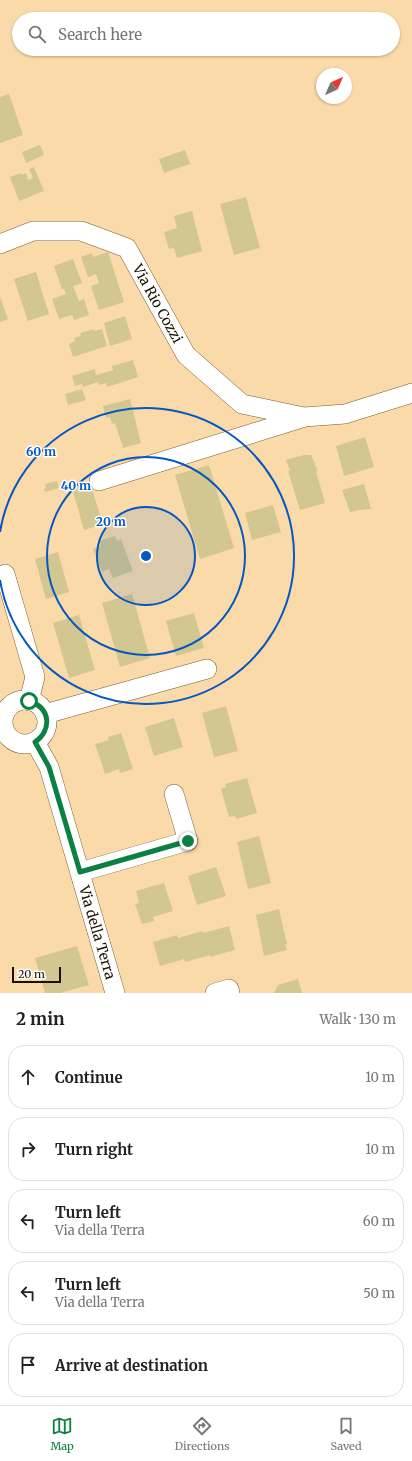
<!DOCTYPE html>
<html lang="en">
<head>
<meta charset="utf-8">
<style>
	:root { --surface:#fff; --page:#f6f6f6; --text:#222; --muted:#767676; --line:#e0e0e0; --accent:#0b8043 }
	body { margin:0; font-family:Merriweather,serif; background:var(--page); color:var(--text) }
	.compass { position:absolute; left:316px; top:68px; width:36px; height:36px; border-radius:50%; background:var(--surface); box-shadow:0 1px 3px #0004; rotate:45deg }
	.scale { position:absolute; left:12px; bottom:10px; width:49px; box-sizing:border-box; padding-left:4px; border:2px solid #1a0f00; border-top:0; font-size:11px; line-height:14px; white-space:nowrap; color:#1a0f00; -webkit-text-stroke:3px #fff; paint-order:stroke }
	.stop { position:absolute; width:12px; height:12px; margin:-9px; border:3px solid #0b8043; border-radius:50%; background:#fff }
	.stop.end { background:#0b8043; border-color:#fff; box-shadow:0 1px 4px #0008 }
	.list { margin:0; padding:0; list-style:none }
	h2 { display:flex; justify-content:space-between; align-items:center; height:52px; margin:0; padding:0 16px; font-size:17px }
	h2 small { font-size:13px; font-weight:400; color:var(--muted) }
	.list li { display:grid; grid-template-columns:26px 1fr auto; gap:12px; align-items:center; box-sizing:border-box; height:64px; margin:0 8px 8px; padding:0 8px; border:1px solid var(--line); border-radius:16px }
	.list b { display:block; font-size:15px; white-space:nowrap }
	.list p { margin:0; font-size:13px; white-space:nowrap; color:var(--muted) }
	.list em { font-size:13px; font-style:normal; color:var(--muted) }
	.icon { flex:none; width:22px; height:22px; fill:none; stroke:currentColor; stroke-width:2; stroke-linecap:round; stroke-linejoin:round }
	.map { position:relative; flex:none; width:412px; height:993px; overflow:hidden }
	.search { position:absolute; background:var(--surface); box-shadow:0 1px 3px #0004; left:12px; right:12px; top:12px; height:44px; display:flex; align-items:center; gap:10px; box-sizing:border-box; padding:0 14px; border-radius:22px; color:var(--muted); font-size:15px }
	.sheet { height:412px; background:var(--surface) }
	nav { display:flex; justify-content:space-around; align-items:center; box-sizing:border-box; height:56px; border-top:1px solid var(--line); background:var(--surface); font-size:11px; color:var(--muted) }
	nav a { display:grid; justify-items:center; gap:2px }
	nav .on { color:var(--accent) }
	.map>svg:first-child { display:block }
	.building { fill:#d2c790 }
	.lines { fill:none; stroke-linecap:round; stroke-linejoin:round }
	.minor-casing { stroke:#785c2e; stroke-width:20 }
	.minor { stroke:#fff; stroke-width:19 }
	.route { stroke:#0b8043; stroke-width:5 }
	.ring { fill:none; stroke:#0558c2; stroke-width:2 }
	.labels { text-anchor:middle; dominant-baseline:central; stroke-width:3; stroke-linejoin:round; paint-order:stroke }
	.street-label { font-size:14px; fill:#1a0f00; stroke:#fff }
	.centre { fill:#0558c2; stroke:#fff; stroke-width:2 }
	.ring-label { font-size:12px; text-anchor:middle; font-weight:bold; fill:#0558c2; stroke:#fff; stroke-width:3; stroke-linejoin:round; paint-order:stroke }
</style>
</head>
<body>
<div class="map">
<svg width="412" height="993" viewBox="0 0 412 993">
	<rect width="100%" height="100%" fill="#fadaa9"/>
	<path class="building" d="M9,94L23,135L0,143V97Z
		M40,145L44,155L26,163L22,152Z
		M185,150L190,164L164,173L159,159Z
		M34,167L44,191L19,201L10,177L21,173L22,175L26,173L28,180L33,178L29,169Z
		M246,197L260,248L234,255L220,204Z
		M192,211L202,251L177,258L174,248L169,249L164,232L177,228L174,216Z
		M108,252L124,302L99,310L91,286L99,283L96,274L88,277L81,257L92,253L93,257Z
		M73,259L82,283L73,286L79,301L84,299L89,315L74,320L72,315L59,319L52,299L66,294L64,289H62L54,266Z
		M36,272L49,314L28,321L14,279Z
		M0,297L8,319L0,322Z
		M125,316L132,339L110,346L104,323Z
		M94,329L95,331L102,329L107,346L73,357L69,344L75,341L74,338L81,336L80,333Z
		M133,360L138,377L107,387L106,383L99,385L98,382L83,387L82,384L75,386L72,376L95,369L96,375L113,370L112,366Z
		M82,389L86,400L68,405L65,394Z
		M130,399L141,443L123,448L115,423L112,424L110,417L106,418L103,406Z
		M365,437L374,467L344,476L336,446Z
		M304,455H311L318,471H316L325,503L300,510L288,471H290L286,460Z
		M209,465L234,548L200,559L175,475Z
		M57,481L59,488L45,492L44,489L46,488L45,484Z
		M90,483L103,524L84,530L72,488Z
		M364,484L371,509L359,510L350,512L342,490Z
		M273,505L281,532L252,540L245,513Z
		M115,536L117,541L121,539L133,571L113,578L109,569L102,572L93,549L101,546L99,541Z
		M58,552L69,592L46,599L35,559Z
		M132,594L150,658L120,667L102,603Z
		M194,613L204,648L176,656L166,621Z
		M79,615L95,670L69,678L53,623Z
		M226,706L238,751L214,757L202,713Z
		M174,718L183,747L154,756L145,727Z
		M121,733L133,769L120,773L119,769L105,774L95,744L109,740L108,737Z
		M247,778L257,813L236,819L235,816L229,817L221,789L226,787L225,784Z
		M259,836L271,883L248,889L237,842Z
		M216,867L226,896L197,905L188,876Z
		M164,883L173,911L153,917L154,921L142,924L135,904L139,903L136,891Z
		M279,909L287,944H285L287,950L264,956L256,915Z
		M229,926L235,950L210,957V955L185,962L184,959L160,966L153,942L177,935L178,938L203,931V933Z
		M77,946L89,985L60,993H45L35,958Z
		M298,979L302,993H274L278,985Z"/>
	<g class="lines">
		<defs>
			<g id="minor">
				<path id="s1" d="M0,244L33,231H81L127,248L186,355L242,404L304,417L345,414L412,393"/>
				<path d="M99,481L302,418"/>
				<path d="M5,574L35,677L29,701"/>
				<circle cx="25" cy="722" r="22"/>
				<path d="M45,714L207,669"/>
				<path id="s2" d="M35,742L49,767L115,993"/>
				<path d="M80,872L188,841L174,794"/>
				<path d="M215,993L229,989L230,993"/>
			</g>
		</defs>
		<use href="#minor" class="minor-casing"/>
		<use href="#minor" class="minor"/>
	</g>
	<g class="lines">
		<path class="route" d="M29,701C51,708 52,730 35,742L49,767L80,872L188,841"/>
	</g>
	<circle cx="146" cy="556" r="49" fill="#0558c2" fill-opacity=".12"/>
	<g class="ring">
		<circle cx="146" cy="556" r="49"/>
		<circle cx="146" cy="556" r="99"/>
		<path d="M0 532A148 148 0 1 1 0 580"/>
	</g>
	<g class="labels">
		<g class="street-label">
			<text stroke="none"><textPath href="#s1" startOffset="196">Via Rio Cozzi</textPath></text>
			<text stroke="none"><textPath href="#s2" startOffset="201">Via della Terra</textPath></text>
		</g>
	</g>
	<circle cx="146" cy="556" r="6" class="centre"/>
	<g class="ring-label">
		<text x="41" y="456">60 m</text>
		<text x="76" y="490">40 m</text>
		<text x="111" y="526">20 m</text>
	</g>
</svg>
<svg class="compass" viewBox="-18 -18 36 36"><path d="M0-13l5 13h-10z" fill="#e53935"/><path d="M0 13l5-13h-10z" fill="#767676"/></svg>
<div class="scale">20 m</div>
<div class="stop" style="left:29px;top:701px"></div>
<div class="stop end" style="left:188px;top:841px"></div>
<div class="search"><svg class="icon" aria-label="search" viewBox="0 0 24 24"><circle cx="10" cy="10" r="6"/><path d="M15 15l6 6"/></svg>Search here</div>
</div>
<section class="sheet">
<h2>2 min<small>Walk · 130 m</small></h2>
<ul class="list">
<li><svg class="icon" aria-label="ahead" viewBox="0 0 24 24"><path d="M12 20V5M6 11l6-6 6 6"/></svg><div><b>Continue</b></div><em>10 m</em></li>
<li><svg class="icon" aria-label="right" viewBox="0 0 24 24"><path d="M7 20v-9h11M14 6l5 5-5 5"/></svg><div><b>Turn right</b></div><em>10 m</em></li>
<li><svg class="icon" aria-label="left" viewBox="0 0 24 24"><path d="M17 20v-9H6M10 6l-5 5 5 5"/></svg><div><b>Turn left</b><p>Via della Terra</p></div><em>60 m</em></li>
<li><svg class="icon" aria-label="left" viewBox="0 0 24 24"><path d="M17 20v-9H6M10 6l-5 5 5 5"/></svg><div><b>Turn left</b><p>Via della Terra</p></div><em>50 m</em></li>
<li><svg class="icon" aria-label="arrive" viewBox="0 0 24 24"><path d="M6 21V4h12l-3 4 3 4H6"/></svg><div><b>Arrive at destination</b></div></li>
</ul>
</section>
<nav>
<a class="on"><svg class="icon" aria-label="map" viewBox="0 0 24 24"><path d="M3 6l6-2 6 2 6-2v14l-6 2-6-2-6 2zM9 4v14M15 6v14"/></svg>Map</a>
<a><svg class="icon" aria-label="directions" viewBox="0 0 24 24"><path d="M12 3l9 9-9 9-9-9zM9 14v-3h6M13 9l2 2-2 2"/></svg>Directions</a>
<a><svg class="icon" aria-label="saved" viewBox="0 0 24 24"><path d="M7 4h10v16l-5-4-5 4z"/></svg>Saved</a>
</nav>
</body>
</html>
